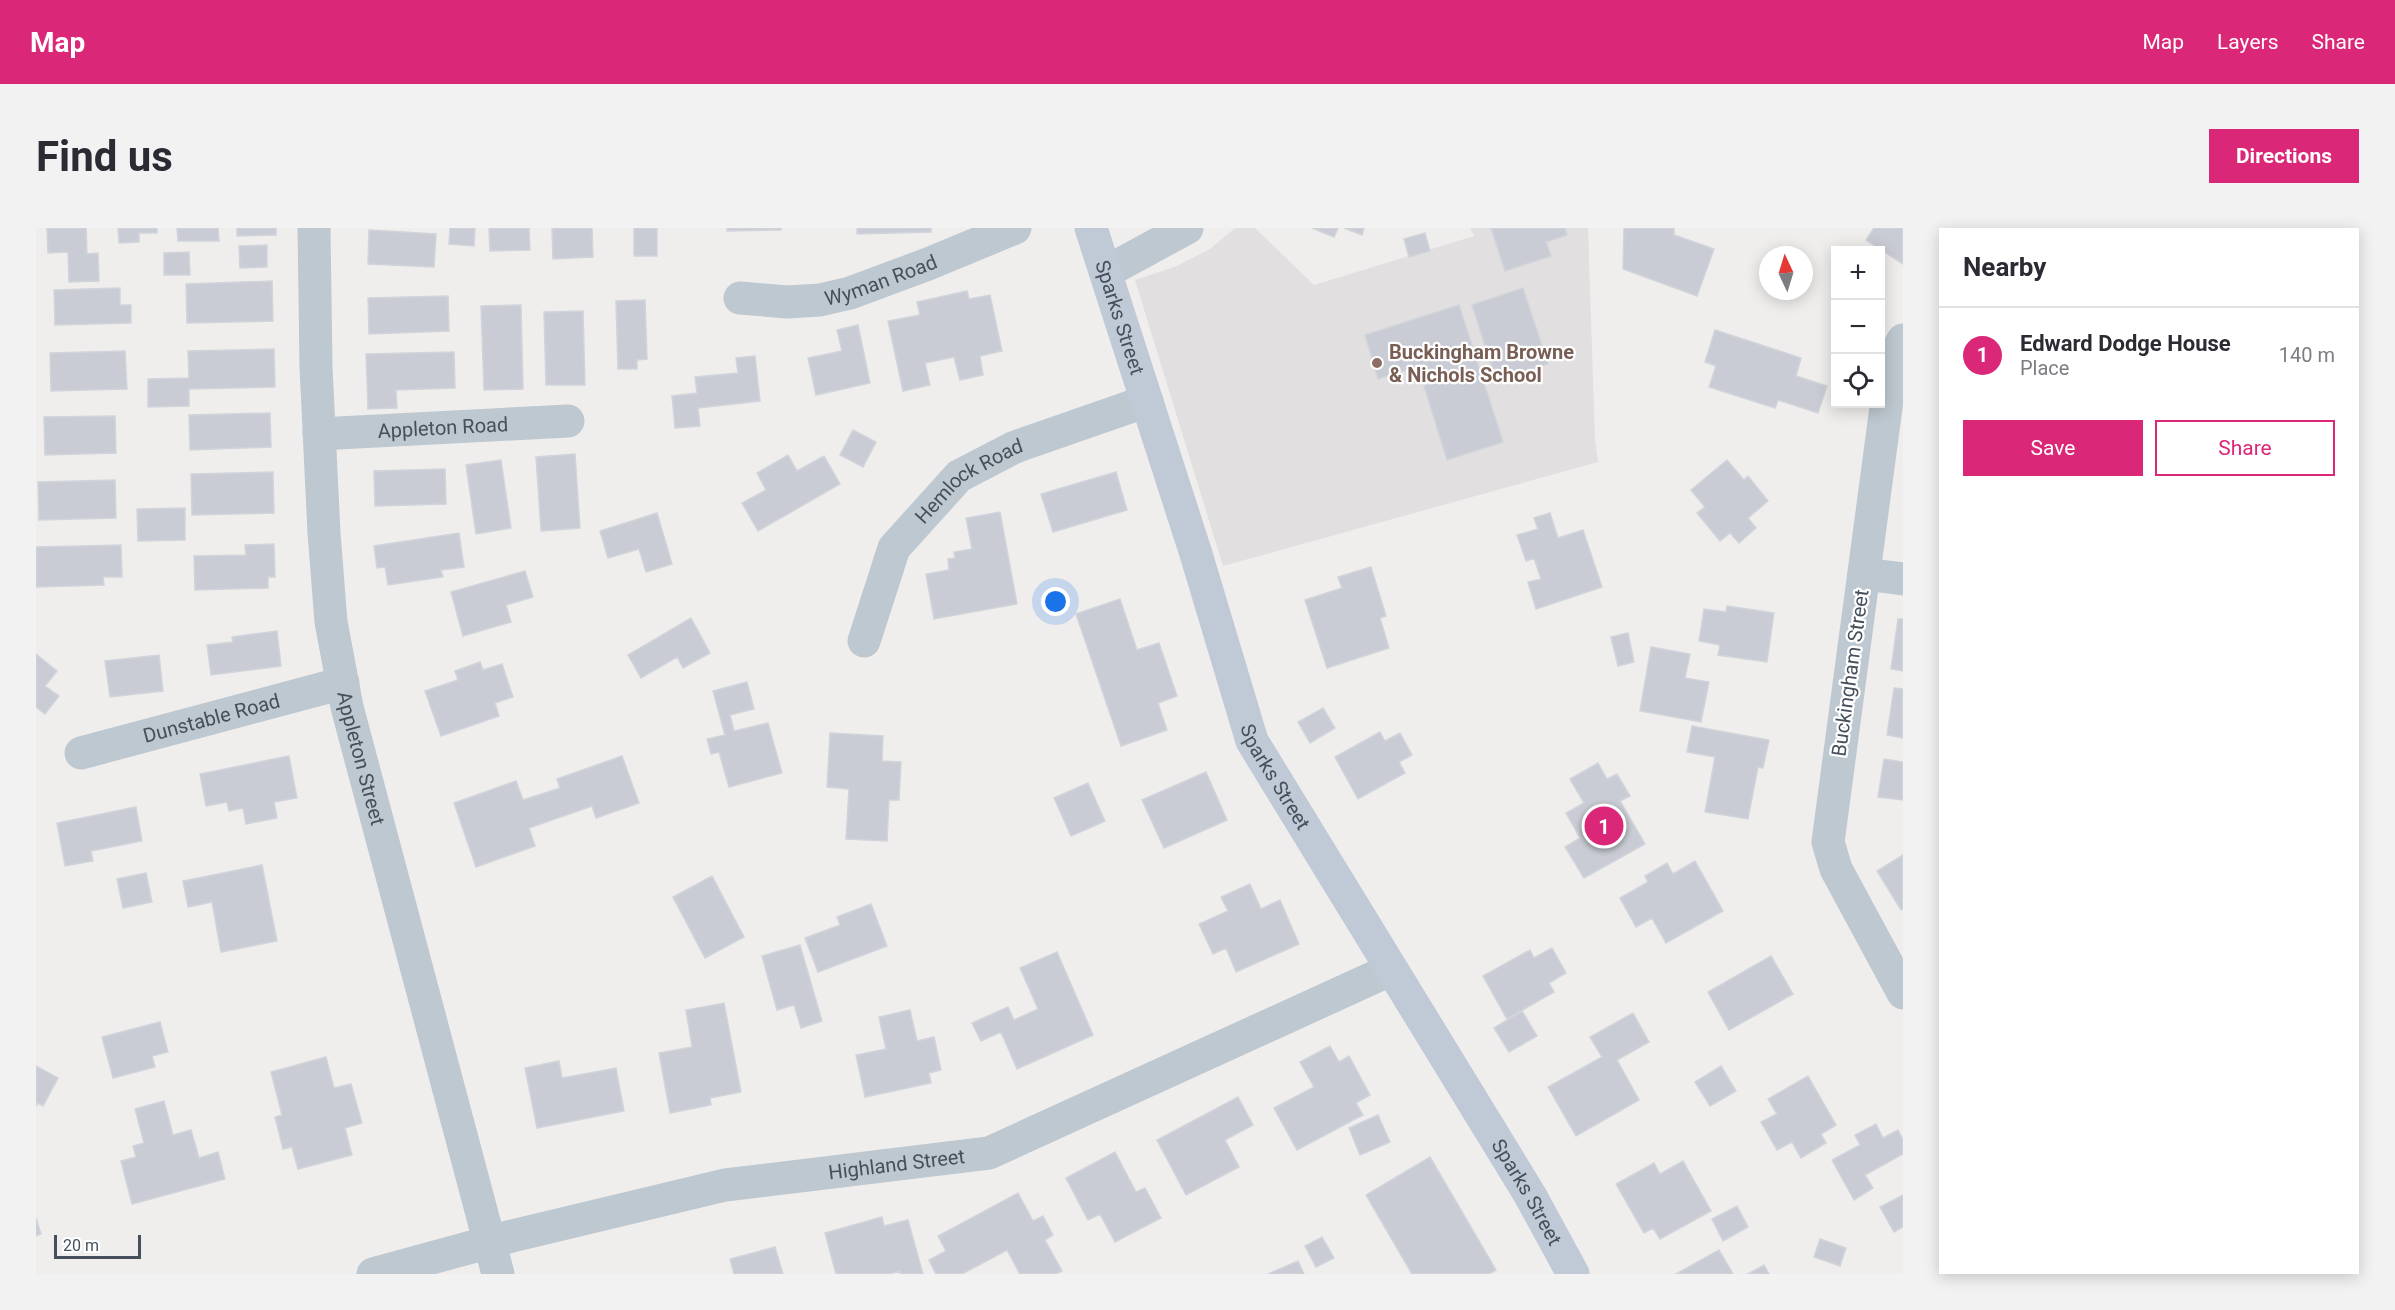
<!DOCTYPE html>
<html lang="en">
<head>
<meta charset="utf-8">
<style>
	:root { --surface:#fff; --page:#f2f2f3; --text:#2b2b33; --muted:#7c7c81; --line:#e1e1e2; --accent:#db2777 }
	body { margin:0; font-family:Roboto,sans-serif; background:var(--page); color:var(--text) }
	.controls { position:absolute; right:18px; top:18px; display:grid; overflow:hidden; border-radius:0px; box-shadow:0 3px 15px #0003 }
	.controls button { width:54px; height:54px; display:grid; place-items:center; padding:0; border:0; border-bottom:2px solid var(--line); background:var(--surface); color:var(--text); font:30px sans-serif }
	.compass { position:absolute; left:1723px; top:18px; width:54px; height:54px; border-radius:50%; background:var(--surface); box-shadow:0 3px 15px #0003; rotate:356deg }
	.scale { position:absolute; left:18px; bottom:15px; width:87px; box-sizing:border-box; padding-left:6px; border:3px solid #45505c; border-top:0; font-size:16px; line-height:21px; white-space:nowrap; color:#45505c; -webkit-text-stroke:4px #fff; paint-order:stroke }
	.you { position:absolute; left:1020px; top:374px; width:21px; height:21px; margin:-15px; border:4px solid #fff; border-radius:50%; background:#1a73e8; box-shadow:0 0 0 9px #1a73e833 }
	.badge { display:grid; place-items:center; width:39px; height:39px; border-radius:50%; background:var(--accent); color:#fff; font-size:20px; font-weight:700 }
	.pin { position:absolute; translate:-50% -50%; border:3px solid #fff; box-shadow:0 2px 6px #0006 }
	.list { margin:0; padding:0; list-style:none }
	h2 { display:flex; justify-content:space-between; align-items:center; height:78px; margin:0; padding:0 24px; font-size:26px }
	h2 small { font-size:20px; font-weight:400; color:var(--muted) }
	.list li { display:grid; grid-template-columns:39px 1fr auto; gap:18px; align-items:center; box-sizing:border-box; height:96px; padding:0 24px; border-top:2px solid var(--line) }
	.list b { display:block; font-size:22px; white-space:nowrap }
	.list p { margin:0; font-size:20px; white-space:nowrap; color:var(--muted) }
	.list em { font-size:20px; font-style:normal; color:var(--muted) }
	.actions { display:flex; gap:12px; padding:18px 24px }
	.actions a { flex:1; padding:14px 0; border:2px solid var(--accent); border-radius:0px; text-align:center; font-size:21px; color:var(--accent) }
	.actions .main { background:var(--accent); color:#fff }
	.icon { flex:none; width:33px; height:33px; fill:none; stroke:currentColor; stroke-width:2; stroke-linecap:round; stroke-linejoin:round }
	.map { position:relative; flex:none; width:1867px; height:1046px; overflow:hidden; border-radius:0px }
	header { display:flex; align-items:center; gap:36px; box-sizing:border-box; height:84px; padding:0 30px; background:var(--accent); color:#fff }
	header strong { font-size:28px }
	nav { display:flex; gap:33px; margin-inline-start:auto; font-size:21px }
	.intro { display:flex; align-items:center; justify-content:space-between; box-sizing:border-box; height:144px; padding:0 36px }
	h1 { margin:0; font-size:42px }
	.button { padding:15px 27px; border-radius:0px; background:var(--accent); color:#fff; font-size:21px; font-weight:700 }
	main { display:flex; gap:36px; padding:0 36px }
	aside { flex:1; background:var(--surface); border-radius:0px; box-shadow:0 3px 15px #0003 }
	.map>svg:first-child { display:block }
	.education { fill:#e1dfdf }
	.building { fill:#c9ccd4; stroke:#d1d4da; stroke-width:1.5 }
	.lines { fill:none; stroke-linecap:round; stroke-linejoin:round }
	.street { stroke:#bec8d0; stroke-width:33 }
	.secondary { stroke:#c0cad7; stroke-width:33 }
	.education-dot { fill:#8d6e63; stroke:#fff; stroke-width:2 }
	.labels { text-anchor:middle; dominant-baseline:central; stroke-width:4.5; stroke-linejoin:round; paint-order:stroke }
	.street-label { font-size:20px; fill:#45505c; stroke:#fff }
	.education-label { font-size:20px; font-weight:bold; fill:#785e54; stroke:#fff; text-anchor:start }
</style>
</head>
<body>
<header>
<strong>Map</strong>
<nav><a>Map</a><a>Layers</a><a>Share</a></nav>
</header>
<div class="intro"><h1>Find us</h1><a class="button">Directions</a></div>
<main>
<div class="map">
<svg width="1867" height="1046" viewBox="0 0 1867 1046">
	<rect width="100%" height="100%" fill="#f0eeed"/>
	<path class="education" d="M1199,0H1219L1278,57L1438,8L1434,0H1552L1559,212L1562,234L1187,338L1099,52L1141,38L1174,21Z"/>
	<path class="building" d="M11,0H50L51,26L62,25L63,53L33,54L32,24L12,25Z
		M82,0H121V5H103V14L83,15Z
		M141,0H182L183,13H142Z
		M201,0H240V7L201,8Z
		M414,0H439L438,18L413,16Z
		M453,0H493L494,22L454,23Z
		M516,0H556L557,29L517,31Z
		M598,0H621V28H598Z
		M691,0H745V2L691,3Z
		M821,0H895V4L821,6Z
		M1276,0H1302L1298,9Z
		M1308,0H1328L1326,7Z
		M1455,0H1529L1531,7L1510,14L1515,28L1469,43Z
		M1588,0H1638V7L1678,21L1661,68L1587,41Z
		M1838,0H1867V36L1830,12Z
		M333,2L400,6L398,39L332,36Z
		M1389,5L1394,23L1373,29L1368,11Z
		M231,17V39L204,40L203,18Z
		M153,24L154,47H128V25Z
		M236,53L237,93L151,95L150,56Z
		M84,60V77H95V95L19,97L18,62Z
		M1487,60L1512,136L1460,152L1436,77Z
		M931,63L933,71L954,67L966,123L944,128L947,147L924,152L918,129L889,135L894,157L867,163L852,93L884,87L881,74Z
		M412,68L413,103L333,106L332,70Z
		M609,72L611,131L601,132V141H582L580,73Z
		M485,77L487,161L448,162L445,78Z
		M1423,77L1467,214L1411,232L1388,158L1394,156L1388,136L1342,151L1329,107Z
		M547,83L549,157H510L508,84Z
		M822,97L834,155L780,167L772,130L806,123L801,102Z
		M1679,102L1765,130L1760,148L1791,158L1782,185L1742,172L1739,180L1673,159L1680,138L1669,134Z
		M238,121L239,159L153,161V178L112,179V151L153,150L152,123Z
		M89,123L91,161L15,163L14,125Z
		M418,124L419,160L360,162L361,180L332,181L330,126Z
		M719,128L724,173L662,180L664,198L639,200L636,168L661,165L659,149L702,145L700,130Z
		M234,185L235,219L154,222L153,187Z
		M79,188L80,225L9,227L8,189Z
		M817,202L840,214L827,239L804,227Z
		M539,226L544,300L505,303L500,229Z
		M752,227L761,243L788,228L804,256L722,303L706,275L730,262L721,245Z
		M465,232L475,300L440,306L430,237Z
		M1691,232L1708,252L1712,248L1732,273L1712,290L1720,300L1703,315L1694,305L1684,313L1661,285L1669,279L1655,262Z
		M409,241L410,276L339,278L338,243Z
		M237,244L238,285L156,287L155,246Z
		M1080,244L1091,282L1017,304L1005,266Z
		M79,252L80,290L3,292L2,254Z
		M149,280V312L102,313L101,281Z
		M964,284L981,376L898,391L890,346L913,342L912,331L919,330L918,324L936,321L930,290Z
		M621,285L636,336L610,344L603,321L572,330L564,303Z
		M1514,285L1522,310L1547,302L1566,359L1500,381L1492,354L1505,351L1498,330L1490,333L1481,307L1502,301L1498,290Z
		M423,305L428,339L405,342L407,349L352,357L349,339L341,340L338,318Z
		M238,316L239,349H232V360L159,362L158,328L210,327L209,317Z
		M85,317L86,349H67L68,357L0,359V319Z
		M1335,339L1350,388L1344,390L1353,420L1291,440L1269,372L1306,360L1302,349Z
		M489,343L497,369L470,377L475,394L427,408L415,364Z
		M1084,371L1101,422L1123,415L1141,468L1122,475L1131,502L1085,518L1040,386Z
		M1691,378L1738,385L1731,434L1682,427L1684,417L1663,413L1668,381L1690,384Z
		M655,390L674,425L647,440L641,429L605,450L592,427Z
		M1862,391H1867V443L1855,441Z
		M241,403L245,438L175,447L171,417L197,414L196,409Z
		M1592,405L1598,434L1582,438L1575,409Z
		M1615,419L1654,426L1649,450L1673,454L1665,494L1604,483Z
		M0,426L21,443L9,458L23,468L9,486L0,479Z
		M123,427L127,463L74,469L69,433Z
		M444,434L447,442L466,436L477,469L459,475L463,488L405,508L389,463L422,452L419,443Z
		M711,454L718,481L694,487L698,503L732,495L746,545L693,559L683,524L675,526L671,511L689,507L677,463Z
		M1858,460L1867,461V510L1851,507Z
		M1287,480L1299,500L1274,515L1262,494Z
		M1656,498L1733,512L1727,540L1722,539L1712,591L1669,584L1679,529L1651,524Z
		M1344,504L1349,513L1364,505L1376,527L1363,534L1369,545L1322,571L1299,529Z
		M794,505L847,508L846,533L865,534L863,572H853L851,613L810,611L813,561L791,559Z
		M253,528L261,570L238,574L241,590L210,596L207,580L193,583L191,574L170,578L164,546Z
		M586,528L603,575L560,590L556,578L493,600L499,618L440,639L418,575L480,553L487,572L524,560L521,551Z
		M1848,531L1867,534V572L1842,569Z
		M1562,535L1571,551L1581,546L1594,568L1584,573L1609,616L1548,650L1529,619L1544,610L1530,585L1548,575L1534,551Z
		M1170,544L1191,592L1128,620L1106,572Z
		M1052,555L1069,593L1035,608L1018,570Z
		M100,579L106,613L55,623L57,633L29,638L21,595Z
		M1867,627V681L1865,682L1841,643Z
		M1659,633L1687,683L1630,715L1616,690L1600,699L1584,670L1612,654L1609,648L1631,635L1637,646Z
		M226,637L241,713L185,724L176,674L152,679L147,653Z
		M110,645L116,674L87,680L81,651Z
		M676,648L708,709L669,730L637,669Z
		M1214,656L1225,681L1244,672L1263,716L1200,744L1190,720L1177,726L1163,696L1192,683L1185,669Z
		M835,676L851,718L782,744L769,710L804,697L801,689Z
		M764,717L786,793L765,800L758,777L741,782L726,728Z
		M1516,720L1530,745L1513,755L1518,764L1471,791L1447,748L1494,722L1498,730Z
		M1021,724L1057,807L981,841L965,804L945,813L936,795L972,779L978,792L1002,781L984,740Z
		M1735,728L1757,766L1693,802L1672,764Z
		M688,775L705,864L674,870L675,877L634,885L623,825L656,819L650,782Z
		M874,782L881,813L898,809L905,842L893,845L895,855L829,869L820,827L850,821L843,789Z
		M1486,783L1501,808L1473,824L1458,800Z
		M1597,785L1613,814L1581,832L1603,872L1540,908L1512,859L1566,829L1554,809Z
		M124,794L132,824L116,828L119,839L77,850L66,809Z
		M1294,818L1303,834L1313,828L1334,867L1320,875L1327,887L1261,922L1238,880L1278,859L1264,834Z
		M290,829L298,860L315,856L326,895L309,900L316,927L262,941L256,919L247,921L239,889L246,887L235,844Z
		M523,833L526,850L580,840L588,883L501,900L489,840Z
		M0,838L22,850L7,878L2,875L0,878Z
		M1685,838L1700,863L1674,878L1659,854Z
		M1772,848L1800,897L1785,906L1790,915L1765,930L1756,914L1741,922L1725,894L1741,886L1732,871Z
		M1202,869L1217,897L1189,912L1203,939L1150,967L1121,912Z
		M128,873L137,907L155,902L163,930L182,924L189,951L96,976L85,933L100,929L97,918L108,915L99,881Z
		M1342,887L1354,914L1324,927L1313,900Z
		M1840,896L1847,910L1862,902L1867,912V926L1829,947L1837,960L1818,972L1796,932L1824,917L1819,907Z
		M1079,924L1100,964L1109,960L1125,990L1079,1014L1064,986L1052,992L1030,950Z
		M1394,929L1460,1042L1453,1046H1376L1330,967Z
		M1647,933L1675,983L1624,1011L1617,1000L1608,1005L1580,956L1618,935L1624,946Z
		M982,965L997,993L1007,988L1017,1007L1009,1012L1026,1043L1020,1046H984L971,1022L926,1046H900L893,1032L910,1023L902,1008Z
		M1867,967V999L1858,1004L1844,979Z
		M1701,978L1712,999L1687,1013L1676,991Z
		M846,989L848,998L872,992L887,1046H864V1043L853,1046H800L789,1005Z
		M0,990L5,1006L0,1008Z
		M1286,1009L1298,1030L1280,1039L1269,1018Z
		M1784,1011L1810,1020L1804,1038L1778,1029Z
		M739,1019L747,1046H698L694,1031Z
		M1683,1022L1697,1046H1640Z
		M1262,1033L1268,1046H1232Z
		M1728,1037L1733,1046H1712Z"/>
	<g class="lines">
		<g class="street">
			<path id="s1" d="M278,0L280,139L288,305L295,394L311,479L462,1046"/>
			<path d="M1070,44L1151,0"/>
			<path id="s2" d="M704,70L751,74L784,72L814,65L892,36L979,0"/>
			<path d="M1867,112L1858,128L1855,142L1792,614L1800,641L1867,765"/>
			<path id="s3" d="M283,206L532,193"/>
			<path d="M1828,346L1867,351"/>
			<path id="s4" d="M828,413L858,320L923,248L979,219L1111,173"/>
			<path id="s5" d="M45,525L307,455"/>
			<path id="s6" d="M337,1046L476,1008L689,957L953,925L1354,742"/>
		</g>
		<path class="secondary" id="s7" d="M1055,0L1160,326L1216,513L1494,967L1537,1046"/>
	</g>
	<circle class="education-dot" cx="1341" cy="135" r="6"/>
	<g class="labels">
		<g class="street-label">
			<text stroke="none"><textPath href="#s2" startOffset="144">Wyman Road</textPath></text>
			<text stroke="none"><textPath href="#s7" startOffset="94">Sparks Street</textPath></text>
			<text stroke="none"><textPath href="#s3" startOffset="124">Appleton Road</textPath></text>
			<text stroke="none"><textPath href="#s4" startOffset="200">Hemlock Road</textPath></text>
			<text transform="translate(1814 445) rotate(-82)">Buckingham Street</text>
			<text stroke="none"><textPath href="#s5" startOffset="135">Dunstable Road</textPath></text>
			<text stroke="none"><textPath href="#s1" startOffset="534">Appleton Street</textPath></text>
			<text stroke="none"><textPath href="#s7" startOffset="580">Sparks Street</textPath></text>
			<text stroke="none"><textPath href="#s6" startOffset="536">Highland Street</textPath></text>
			<text stroke="none"><textPath href="#s7" startOffset="1066">Sparks Street</textPath></text>
		</g>
		<g class="education-label">
			<text x="1353" y="124">Buckingham Browne<tspan x="1353" dy="23">&amp; Nichols School</tspan></text>
		</g>
	</g>
</svg>
<div class="controls">
<button>+</button>
<button>−</button>
<button><svg class="icon" aria-label="locate" viewBox="0 0 24 24"><circle cx="12" cy="12" r="6"/><path d="M12 2v4M12 18v4M2 12h4M18 12h4"/></svg></button>
</div>
<svg class="compass" viewBox="-18 -18 36 36"><path d="M0-13l5 13h-10z" fill="#e53935"/><path d="M0 13l5-13h-10z" fill="#7c7c81"/></svg>
<div class="scale">20 m</div>
<div class="you"></div>
<div class="pin badge" style="left:1568px;top:598px">1</div>
</div>
<aside>
<h2>Nearby<small></small></h2>
<ul class="list">
<li><span class="badge">1</span><div><b>Edward Dodge House</b><p>Place</p></div><em>140 m</em></li>
</ul>
<div class="actions"><a class="main">Save</a><a>Share</a></div>
</aside>
</main>
</body>
</html>
